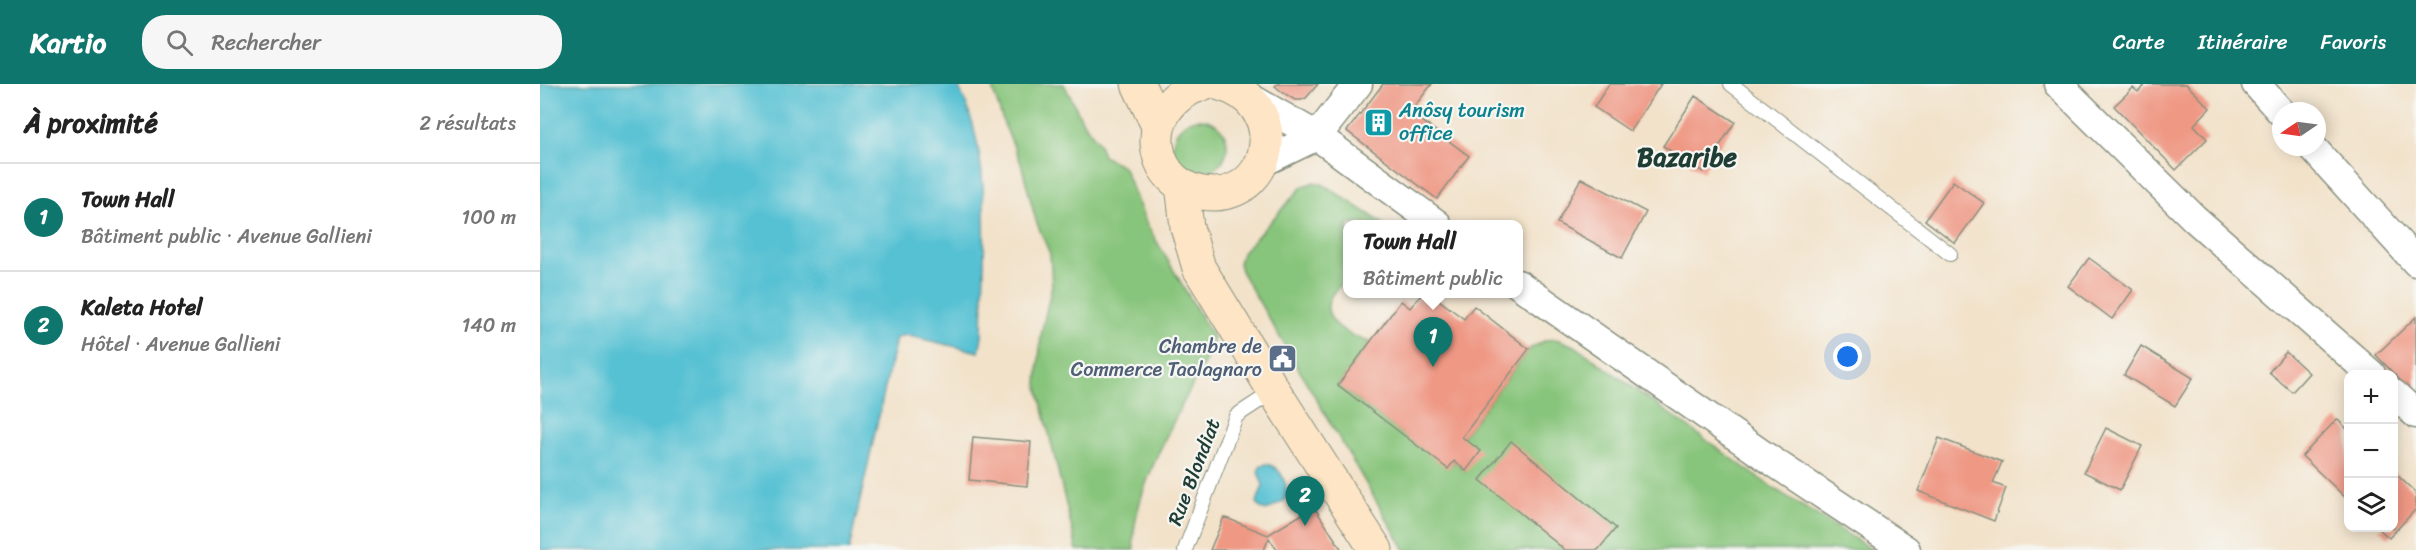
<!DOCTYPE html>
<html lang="fr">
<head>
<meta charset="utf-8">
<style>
	:root { --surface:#fff; --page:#f6f6f6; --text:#222; --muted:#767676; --line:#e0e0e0; --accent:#0f766e }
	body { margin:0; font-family:Sriracha,sans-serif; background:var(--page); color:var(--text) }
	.controls { position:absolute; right:18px; bottom:18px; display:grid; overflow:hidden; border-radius:12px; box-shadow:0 3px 15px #0003 }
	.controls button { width:54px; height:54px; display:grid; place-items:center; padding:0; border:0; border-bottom:2px solid var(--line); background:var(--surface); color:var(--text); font:30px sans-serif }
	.compass { position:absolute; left:1732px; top:18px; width:54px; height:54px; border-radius:50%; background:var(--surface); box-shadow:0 3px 15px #0003; rotate:257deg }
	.you { position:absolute; left:1308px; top:273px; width:21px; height:21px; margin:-15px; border:4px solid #fff; border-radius:50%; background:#1a73e8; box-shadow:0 0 0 9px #1a73e833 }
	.badge { display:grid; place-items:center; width:39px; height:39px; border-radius:50%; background:var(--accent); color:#fff; font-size:20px; font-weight:700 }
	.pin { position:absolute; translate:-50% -50px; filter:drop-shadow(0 2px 3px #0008) }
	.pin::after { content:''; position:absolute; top:32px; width:21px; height:18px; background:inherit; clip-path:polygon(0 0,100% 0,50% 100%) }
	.popup { position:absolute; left:803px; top:136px; width:180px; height:78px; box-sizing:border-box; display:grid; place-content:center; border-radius:12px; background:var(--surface); filter:drop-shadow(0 2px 4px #0005); font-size:20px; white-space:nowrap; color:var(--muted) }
	.popup b { font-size:22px; color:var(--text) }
	.popup::after { content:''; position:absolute; left:50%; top:100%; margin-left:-12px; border:12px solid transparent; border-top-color:var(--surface) }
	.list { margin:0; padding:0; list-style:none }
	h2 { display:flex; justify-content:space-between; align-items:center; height:78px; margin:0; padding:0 24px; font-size:26px }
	h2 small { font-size:20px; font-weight:400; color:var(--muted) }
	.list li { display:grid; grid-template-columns:39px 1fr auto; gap:18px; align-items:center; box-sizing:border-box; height:108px; padding:0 24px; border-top:2px solid var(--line) }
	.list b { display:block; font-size:22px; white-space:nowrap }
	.list p { margin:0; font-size:20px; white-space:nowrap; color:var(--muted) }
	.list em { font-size:20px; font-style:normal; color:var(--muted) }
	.icon { flex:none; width:33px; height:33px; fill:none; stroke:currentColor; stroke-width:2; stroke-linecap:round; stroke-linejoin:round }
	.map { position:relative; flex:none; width:1876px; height:466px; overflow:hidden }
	header { display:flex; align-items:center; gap:36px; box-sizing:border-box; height:84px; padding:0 30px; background:var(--accent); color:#fff }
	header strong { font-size:28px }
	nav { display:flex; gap:33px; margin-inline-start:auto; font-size:21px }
	.search { width:420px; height:54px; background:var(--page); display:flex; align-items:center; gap:15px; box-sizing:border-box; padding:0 21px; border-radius:24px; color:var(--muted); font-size:22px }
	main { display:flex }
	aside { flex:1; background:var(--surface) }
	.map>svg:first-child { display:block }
	.green { fill:#88c57b; stroke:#548158; stroke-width:1.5 }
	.water { fill:#57c1d3; stroke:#3b7f84; stroke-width:1.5 }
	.building { fill:#ef9884 }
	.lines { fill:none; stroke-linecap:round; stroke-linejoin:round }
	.service-casing { stroke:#88907f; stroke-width:16 }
	.minor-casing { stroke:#88907f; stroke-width:31 }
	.secondary-casing { stroke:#88907f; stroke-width:35 }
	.service { stroke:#fff; stroke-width:14 }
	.minor { stroke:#fff; stroke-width:28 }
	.secondary { stroke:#fde5c5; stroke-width:33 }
	.labels { text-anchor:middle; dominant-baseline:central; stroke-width:4.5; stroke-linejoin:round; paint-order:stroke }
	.culture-label { font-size:20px; fill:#0d838f; stroke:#f6f6f2; text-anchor:start }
	.service-label { font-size:20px; fill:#4e5e75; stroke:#f6f6f2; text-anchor:end }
	.street-label { font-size:20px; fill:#1f3d34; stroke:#f6f6f2 }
	.district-label { font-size:26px; font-weight:bold; fill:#1f3d34; stroke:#f6f6f2 }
</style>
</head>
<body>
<header>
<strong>Kartio</strong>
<div class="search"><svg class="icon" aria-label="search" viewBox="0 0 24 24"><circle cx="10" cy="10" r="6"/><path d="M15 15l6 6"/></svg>Rechercher</div>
<nav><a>Carte</a><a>Itinéraire</a><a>Favoris</a></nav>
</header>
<main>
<aside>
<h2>À proximité<small>2 résultats</small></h2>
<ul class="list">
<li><span class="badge">1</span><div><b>Town Hall</b><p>Bâtiment public · Avenue Gallieni</p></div><em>100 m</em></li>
<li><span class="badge">2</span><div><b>Kaleta Hotel</b><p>Hôtel · Avenue Gallieni</p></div><em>140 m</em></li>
</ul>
</aside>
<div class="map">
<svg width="1876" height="466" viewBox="0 0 1876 466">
	<rect width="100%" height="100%" fill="#f6f6f2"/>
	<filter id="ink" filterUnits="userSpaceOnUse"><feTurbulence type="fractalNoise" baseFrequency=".0167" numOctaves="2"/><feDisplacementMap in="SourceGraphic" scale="12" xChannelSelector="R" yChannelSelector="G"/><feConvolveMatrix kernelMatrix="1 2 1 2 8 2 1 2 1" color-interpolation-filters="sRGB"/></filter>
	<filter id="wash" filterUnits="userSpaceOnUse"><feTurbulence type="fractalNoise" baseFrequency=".008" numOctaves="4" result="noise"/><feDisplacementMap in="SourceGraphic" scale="24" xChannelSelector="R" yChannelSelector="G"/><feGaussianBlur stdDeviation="1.35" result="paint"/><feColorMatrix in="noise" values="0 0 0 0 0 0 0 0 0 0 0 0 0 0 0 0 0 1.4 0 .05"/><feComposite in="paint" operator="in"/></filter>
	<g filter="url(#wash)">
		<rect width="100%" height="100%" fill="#f2e2ca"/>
		<path class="green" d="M451,0H524L543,38L558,58L563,72L583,82L607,141L673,253V262C648,312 587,412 594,466H537L497,300L501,251L512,201L510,170L496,137L481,79L464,40Z
			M633 62a27 27 0 1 1 54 0a27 27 0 1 1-54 0Z
			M774,98L784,101L844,140H808L807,197C768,223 796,249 830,258L798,301L908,384L914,377L926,387L922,353L989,265L1006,256L1016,255L1035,262L1233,404L1333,466H865L701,187L699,179L702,169L762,103Z"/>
		<path class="water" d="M0,0H417C455,71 443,173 442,252L439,268L365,251L356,254L309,466H0Z
			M726,380C741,383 746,397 747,411L744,417L726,427L719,423L717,418L723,401L718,388L720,383Z"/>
		<g id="blocks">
			<path class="building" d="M737,0H778L766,14L761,16H755L742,8L735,2Z
				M843,0H892L870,28L929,72L897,115L807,47Z
				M1069,0H1121L1090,47L1054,23Z
				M1606,0H1646L1670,24L1654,41L1667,55L1636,86L1574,22L1593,4L1598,8Z
				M1155,12L1195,38L1163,88L1123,62Z
				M1041,94L1106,128L1082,174L1017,139Z
				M1413,97L1444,119L1415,159L1385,136Z
				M1549,174L1593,206L1572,235L1528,202Z
				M882,210H891L924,235L934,222L989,265L922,353L941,367L926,387L914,377L908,385L798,301L861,217L870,224Z
				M1876,233V313L1836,271Z
				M1601,262L1653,294L1635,322L1584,291Z
				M1746,268L1769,289L1752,308L1729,288Z
				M1797,335L1808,346V416L1762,372Z
				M1566,344L1602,362L1580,406L1544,388Z
				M433,353L491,358L487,402L429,396Z
				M1399,354L1462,378L1453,399L1466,404L1454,437L1378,407Z
				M971,357L1076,444L1058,466H1025L940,396Z
				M1854,388L1876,409V425L1849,454L1838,444H1854Z
				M774,423L802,466H737L729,454L724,466H670L684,433L728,451Z"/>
		</g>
	</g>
	<g filter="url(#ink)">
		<use href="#blocks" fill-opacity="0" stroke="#88907f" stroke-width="1.5"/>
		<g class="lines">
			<defs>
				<path id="service" d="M1191,0L1410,170
					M645,466L696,332L734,307"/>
				<path id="minor" d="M1518,0L1654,134L1831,290
					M1716,0L1741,28
					M707,12L777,52L897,140
					M1772,63L1876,178
					M721,79L777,52L818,0
					M978,200L1226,373L1366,466
					M1854,310L1876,330"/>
				<path id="secondary" d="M598,0L618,42
					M662,0C594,21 607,110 674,110C735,109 749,18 680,0
					M642,101L647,143L659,184L734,307L836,466"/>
			</defs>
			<use href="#service" class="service-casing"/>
			<use href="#minor" class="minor-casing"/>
			<use href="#secondary" class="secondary-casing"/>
			<use href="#service" class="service"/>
			<use href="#minor" class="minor"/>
			<use href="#secondary" class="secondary"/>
		</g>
	</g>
	<defs>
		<symbol id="building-square" viewBox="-11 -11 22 22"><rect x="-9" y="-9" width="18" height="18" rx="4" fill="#0f9aa8" stroke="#f6f6f2"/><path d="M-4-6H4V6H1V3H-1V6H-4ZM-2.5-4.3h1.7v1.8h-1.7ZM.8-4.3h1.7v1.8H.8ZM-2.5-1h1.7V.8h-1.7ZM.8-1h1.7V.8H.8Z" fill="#fff"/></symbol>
		<symbol id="civic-square" viewBox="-11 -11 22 22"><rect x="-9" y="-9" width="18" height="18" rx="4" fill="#5c6f8a" stroke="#f6f6f2"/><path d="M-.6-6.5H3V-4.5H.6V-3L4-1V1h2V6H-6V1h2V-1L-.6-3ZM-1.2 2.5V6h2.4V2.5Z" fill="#fff"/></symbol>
	</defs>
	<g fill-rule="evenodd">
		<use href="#building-square" x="822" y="22" width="33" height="33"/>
		<use href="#civic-square" x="726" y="258" width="33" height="33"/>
	</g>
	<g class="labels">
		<g class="culture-label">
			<text x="859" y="26">Anôsy tourism<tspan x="859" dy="23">office</tspan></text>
		</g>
		<g class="service-label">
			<text x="722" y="262">Chambre de<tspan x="722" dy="23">Commerce Taolagnaro</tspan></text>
		</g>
		<g class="street-label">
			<text transform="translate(654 388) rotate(-69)">Rue Blondiat</text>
		</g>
		<g class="district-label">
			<text x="1147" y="73">Bazaribe</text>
		</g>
	</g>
</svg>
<div class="controls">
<button>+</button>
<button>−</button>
<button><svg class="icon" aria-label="layers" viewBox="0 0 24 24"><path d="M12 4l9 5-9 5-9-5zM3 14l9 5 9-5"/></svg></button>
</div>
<svg class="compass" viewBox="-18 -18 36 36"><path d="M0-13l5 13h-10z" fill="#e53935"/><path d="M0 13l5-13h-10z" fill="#767676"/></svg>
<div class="you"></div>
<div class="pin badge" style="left:893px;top:283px">1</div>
<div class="popup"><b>Town Hall</b>Bâtiment public</div>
<div class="pin badge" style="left:765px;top:442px">2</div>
</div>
</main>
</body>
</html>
